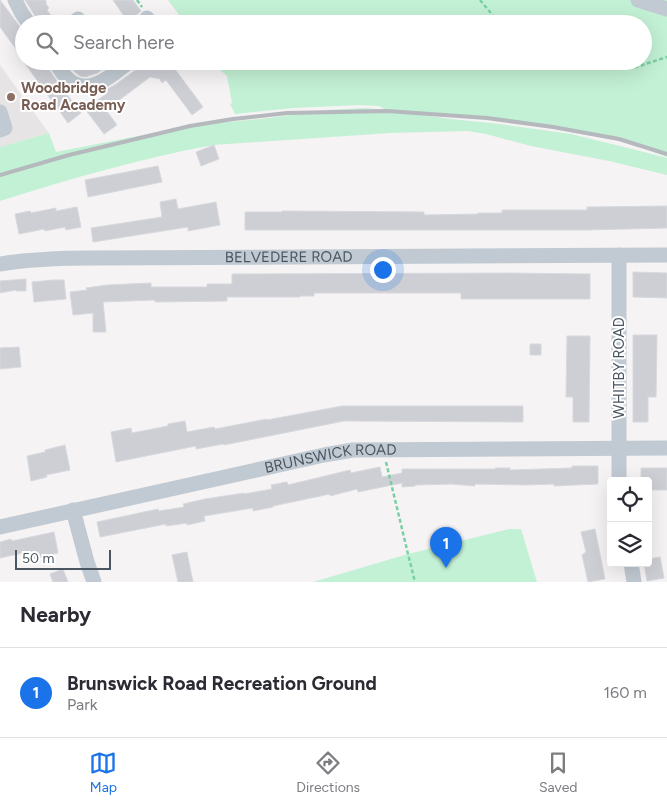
<!DOCTYPE html>
<html lang="en">
<head>
<meta charset="utf-8">
<style>
	:root { --surface:#fff; --page:#f2f2f3; --text:#2b2b33; --muted:#7c7c81; --line:#e1e1e2; --accent:#1a73e8 }
	body { margin:0; font-family:Figtree,sans-serif; background:var(--page); color:var(--text) }
	.controls { position:absolute; right:15px; bottom:15px; display:grid; overflow:hidden; border-radius:5px; box-shadow:0 5px 20px #0002 }
	.controls button { width:45px; height:45px; display:grid; place-items:center; padding:0; border:0; border-bottom:1px solid var(--line); background:var(--surface); color:var(--text); font:25px sans-serif }
	.scale { position:absolute; left:15px; bottom:12px; width:96px; box-sizing:border-box; padding-left:5px; border:2px solid #4a5661; border-top:0; font-size:14px; line-height:18px; white-space:nowrap; color:#4a5661; -webkit-text-stroke:4px #fff; paint-order:stroke }
	.you { position:absolute; left:382px; top:269px; width:18px; height:18px; margin:-12px; border:4px solid #fff; border-radius:50%; background:#1a73e8; box-shadow:0 0 0 8px #1a73e833 }
	.badge { display:grid; place-items:center; width:32px; height:32px; border-radius:50%; background:var(--accent); color:#fff; font-size:16px; font-weight:700 }
	.pin { position:absolute; translate:-50% -41px; filter:drop-shadow(0 1px 2px #0008) }
	.pin::after { content:''; position:absolute; top:26px; width:18px; height:15px; background:inherit; clip-path:polygon(0 0,100% 0,50% 100%) }
	.list { margin:0; padding:0; list-style:none }
	h2 { display:flex; justify-content:space-between; align-items:center; height:65px; margin:0; padding:0 20px; font-size:21px }
	h2 small { font-size:16px; font-weight:400; color:var(--muted) }
	.list li { display:grid; grid-template-columns:32px 1fr auto; gap:15px; align-items:center; box-sizing:border-box; height:90px; padding:0 20px; border-top:1px solid var(--line) }
	.list b { display:block; font-size:19px; white-space:nowrap }
	.list p { margin:0; font-size:16px; white-space:nowrap; color:var(--muted) }
	.list em { font-size:16px; font-style:normal; color:var(--muted) }
	.icon { flex:none; width:28px; height:28px; fill:none; stroke:currentColor; stroke-width:2; stroke-linecap:round; stroke-linejoin:round }
	.map { position:relative; flex:none; width:667px; height:582px; overflow:hidden }
	.search { position:absolute; background:var(--surface); box-shadow:0 5px 20px #0002; left:15px; right:15px; top:15px; height:55px; display:flex; align-items:center; gap:12px; box-sizing:border-box; padding:0 18px; border-radius:28px; color:var(--muted); font-size:19px }
	.sheet { height:155px; background:var(--surface) }
	nav { display:flex; justify-content:space-around; align-items:center; box-sizing:border-box; height:70px; border-top:1px solid var(--line); background:var(--surface); font-size:14px; color:var(--muted) }
	nav a { display:grid; justify-items:center; gap:2px }
	nav .on { color:var(--accent) }
	.map>svg:first-child { display:block }
	.education { fill:#e6e4e5 }
	.green { fill:#c3f1d5 }
	.building { fill:#cdcfd5; stroke:#d7d9de }
	.lines { fill:none; stroke-linecap:round; stroke-linejoin:round }
	.path { stroke:#7ad0a6; stroke-width:2.5; stroke-dasharray:4 2.5; stroke-linecap:butt }
	.minor { stroke:#c1cad2; stroke-width:15 }
	.rail { stroke:#b5b8bd; stroke-width:4 }
	.education-dot { fill:#8d6e63; stroke:#fff; stroke-width:2 }
	.labels { text-anchor:middle; dominant-baseline:central; stroke-width:4; stroke-linejoin:round; paint-order:stroke }
	.education-label { font-size:15px; font-weight:bold; fill:#785e54; stroke:#fff; text-anchor:start }
	.street-label { font-size:15px; fill:#4a5661; stroke:#fff }
</style>
</head>
<body>
<div class="map">
<svg width="667" height="582" viewBox="0 0 667 582">
	<rect width="100%" height="100%" fill="#f5f3f3"/>
	<path class="education" d="M0,65L45,128L49,133L0,147Z"/>
	<path class="green" d="M168,0H667V157L619,139L553,127L487,118L400,112L451,119L500,124L571,134L636,150L667,158V175L609,161L531,146L486,134L467,131L390,133L213,145C141,158 70,179 0,201V147L49,133L56,152L194,125L269,118L326,110L366,108L386,110L379,106L359,105L294,108L235,114L230,104L232,103L227,76L210,61H643V24H186Z
		M509,529H521L537,582H313L408,554Z"/>
	<path class="building" d="M0,0L24,32V60L0,27Z
		M25,0H46V4L49,8L47,10L57,24H38L37,19Z
		M113,0H133L141,11L128,22Z
		M23,61H46L47,66L54,77L81,113L68,123Z
		M66,61H115L97,73L85,77L80,76L75,72Z
		M148,61H169L203,107L192,115L166,80L162,83L160,79L150,77L106,110L117,125L104,134L85,109L105,95L103,91L115,85Z
		M214,145L219,159L201,166L196,152Z
		M158,166L162,182L88,197L85,180Z
		M176,199L178,209L216,202L220,225L188,231V227L93,242L91,228L162,217L160,202Z
		M667,206V228L587,230H245V212H282V211L424,212V215L478,214V213H502V210H587V207Z
		M77,207L81,227L66,230L65,227L45,231L44,229L19,234L15,214L30,211L31,213L56,208V211Z
		M633,272L667,273V298L633,297Z
		M506,273L590,274V299H461V293H314V296H300V297H227V301L155,302V300L103,302L106,332H93V313L73,315L70,292L87,290L86,288L107,285L151,283V287H207V284H232V274Z
		M26,279V291H16V290L0,293V281Z
		M53,280H64L66,299L34,302L32,282Z
		M633,335H657L656,397H648V422H633Z
		M567,336H590L589,422H573V397H566Z
		M530,344H541V355H530Z
		M19,347L21,367L0,369V348Z
		M342,406H523V422L344,421L224,445L223,444L196,449V446L116,462L111,432L131,428L132,433L168,426V424L185,421L187,432L214,427L215,429L267,419V420Z
		M65,445L70,470L46,475L47,477L31,481L27,456L45,452V450Z
		M572,466H598V484L554,486V484L524,485L475,484V486L452,484L415,485V486L402,487V483L358,492L357,489L330,496V494L273,506V507L253,511V508L204,516L205,521L187,525V523L166,526V524L100,537L97,522L158,509L159,511L184,507L183,504L205,499L244,493V494L272,489L271,485L287,482L288,485L350,470L351,473L380,467L382,477L402,473V469H495V468H510V470L572,468Z
		M641,468H667V490H648V481H641Z
		M595,529L605,579L588,582L582,555L586,552L581,532Z
		M54,532L58,553L28,560L27,552L0,558V542L11,539L12,541Z
		M187,552L193,582H178L172,555Z
		M660,557L664,578L647,581L644,563H648V559Z
		M63,569L68,582H53L50,574Z"/>
	<g class="lines">
		<path class="path" d="M137,0L142,7
			M480,0L495,18L506,24
			M583,61L633,68L667,57
			M386,462L408,554L415,582"/>
		<g class="minor">
			<path d="M15,0L21,12L29,24"/>
			<path d="M638,0L667,9"/>
			<path d="M147,18L151,24"/>
			<path d="M71,24L78,19"/>
			<path d="M55,61C59,68 63,75 69,80C90,98 114,73 130,61"/>
			<path d="M0,112L5,128L0,130"/>
			<path id="s1" d="M0,264C31,259 62,258 93,258L667,255"/>
			<path d="M619,481V255"/>
			<path d="M73,510L87,562L94,582"/>
			<path id="s2" d="M0,527L324,455L353,450L667,448"/>
			<path d="M631,563L634,582"/>
		</g>
		<path class="rail" d="M0,175L69,155L190,126L233,119L287,113L387,111L487,118L553,127L619,139L667,154"/>
	</g>
	<circle class="education-dot" cx="11" cy="97" r="5"/>
	<g class="labels">
		<g class="education-label">
			<text x="21" y="88">Woodbridge<tspan x="21" dy="17">Road Academy</tspan></text>
		</g>
		<g class="street-label">
			<text stroke="none"><textPath href="#s1" startOffset="289">BELVEDERE ROAD</textPath></text>
			<text transform="translate(619 368) rotate(-90)">WHITBY ROAD</text>
			<text stroke="none"><textPath href="#s2" startOffset="338">BRUNSWICK ROAD</textPath></text>
		</g>
	</g>
</svg>
<div class="controls">
<button><svg class="icon" aria-label="locate" viewBox="0 0 24 24"><circle cx="12" cy="12" r="6"/><path d="M12 2v4M12 18v4M2 12h4M18 12h4"/></svg></button>
<button><svg class="icon" aria-label="layers" viewBox="0 0 24 24"><path d="M12 4l9 5-9 5-9-5zM3 14l9 5 9-5"/></svg></button>
</div>
<div class="scale">50 m</div>
<div class="you"></div>
<div class="pin badge" style="left:446px;top:568px">1</div>
<div class="search"><svg class="icon" aria-label="search" viewBox="0 0 24 24"><circle cx="10" cy="10" r="6"/><path d="M15 15l6 6"/></svg>Search here</div>
</div>
<section class="sheet">
<h2>Nearby<small></small></h2>
<ul class="list">
<li><span class="badge">1</span><div><b>Brunswick Road Recreation Ground</b><p>Park</p></div><em>160 m</em></li>
</ul>
</section>
<nav>
<a class="on"><svg class="icon" aria-label="map" viewBox="0 0 24 24"><path d="M3 6l6-2 6 2 6-2v14l-6 2-6-2-6 2zM9 4v14M15 6v14"/></svg>Map</a>
<a><svg class="icon" aria-label="directions" viewBox="0 0 24 24"><path d="M12 3l9 9-9 9-9-9zM9 14v-3h6M13 9l2 2-2 2"/></svg>Directions</a>
<a><svg class="icon" aria-label="saved" viewBox="0 0 24 24"><path d="M7 4h10v16l-5-4-5 4z"/></svg>Saved</a>
</nav>
</body>
</html>
